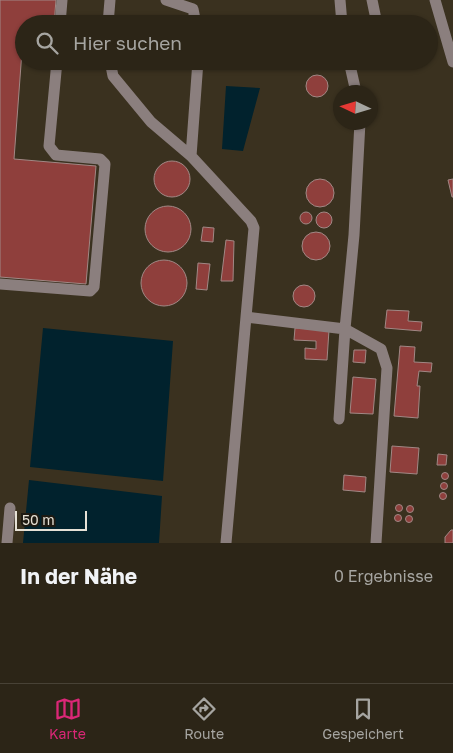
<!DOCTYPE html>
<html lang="de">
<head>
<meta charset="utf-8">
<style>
	:root { --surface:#2c2517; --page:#342d20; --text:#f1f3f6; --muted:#a6a5a1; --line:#484236; --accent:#db2777 }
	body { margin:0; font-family:"Golos Text",sans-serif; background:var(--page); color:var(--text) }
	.compass { position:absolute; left:333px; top:85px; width:45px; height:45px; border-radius:50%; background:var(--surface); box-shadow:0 1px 4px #0004; rotate:274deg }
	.scale { position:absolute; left:15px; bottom:12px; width:72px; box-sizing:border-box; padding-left:5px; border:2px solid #e6e1d6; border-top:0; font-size:14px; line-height:18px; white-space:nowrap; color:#e6e1d6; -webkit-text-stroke:4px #1e1a12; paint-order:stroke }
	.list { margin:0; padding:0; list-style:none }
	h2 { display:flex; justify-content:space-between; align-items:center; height:65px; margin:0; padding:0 20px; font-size:21px }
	h2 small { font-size:16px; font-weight:400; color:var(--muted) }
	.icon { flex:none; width:28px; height:28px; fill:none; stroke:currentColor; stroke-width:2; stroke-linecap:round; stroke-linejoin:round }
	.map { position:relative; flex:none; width:453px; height:543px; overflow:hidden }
	.search { position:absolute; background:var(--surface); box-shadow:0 1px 4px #0004; left:15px; right:15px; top:15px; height:55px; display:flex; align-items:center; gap:12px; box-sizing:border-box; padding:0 18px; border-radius:28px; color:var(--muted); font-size:19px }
	.sheet { height:140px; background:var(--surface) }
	nav { display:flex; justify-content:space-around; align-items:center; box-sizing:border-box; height:70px; border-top:1px solid var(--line); background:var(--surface); font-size:14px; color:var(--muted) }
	nav a { display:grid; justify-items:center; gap:2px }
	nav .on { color:var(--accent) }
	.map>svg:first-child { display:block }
	.water { fill:#01222d }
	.building { fill:#8f3f3c; stroke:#a18885 }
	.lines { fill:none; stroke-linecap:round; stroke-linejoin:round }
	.minor { stroke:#8b7f7e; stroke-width:11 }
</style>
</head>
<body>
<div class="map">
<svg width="453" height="543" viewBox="0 0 453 543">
	<rect width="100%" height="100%" fill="#3a311f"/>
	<path class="water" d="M226,86L260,88L243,151L222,149Z
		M43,328L173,341L163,481L30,467Z
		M29,480L162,496L159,543H23Z"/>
	<path class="building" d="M0,0H56L54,24H24L14,159L96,166L86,284L0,277Z
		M311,61H328L319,66Z
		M306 86a11 11 0 1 1 22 0a11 11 0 1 1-22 0Z
		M154 179a18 18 0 1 1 36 0a18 18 0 1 1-36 0Z
		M306 193a14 14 0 1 1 28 0a14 14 0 1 1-28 0Z
		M453,179V197H452L448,180Z
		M145 229a23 23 0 1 1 46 0a23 23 0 1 1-46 0Z
		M316 220a8 8 0 1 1 16 0a8 8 0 1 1-16 0Z
		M300 218a6 6 0 1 1 12 0a6 6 0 1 1-12 0Z
		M203,227L214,228L213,242L201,241Z
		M302 246a14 14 0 1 1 28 0a14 14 0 1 1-28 0Z
		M226,240L234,241L233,281H221Z
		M141 283a23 23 0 1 1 46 0a23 23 0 1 1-46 0Z
		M198,263L210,264L207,290L196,289Z
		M293 296a11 11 0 1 1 22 0a11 11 0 1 1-22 0Z
		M387,310L409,311L408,321L422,322L421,331L385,328Z
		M295,328L329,330L327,360L305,359V348L316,349V341L294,340Z
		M400,346L415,347L414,362L432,363L431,372L419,371L417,386H420L418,418L394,416Z
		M354,350H366L365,363L353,362Z
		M353,377L376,379L373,414L350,413Z
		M392,446L419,448L417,474L390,472Z
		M438,454L447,455L446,465H437Z
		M441.5 476a3.5 3.5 0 1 1 7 0a3.5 3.5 0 1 1-7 0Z
		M344,475L366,477L365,492L343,490Z
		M440.5 486a3.5 3.5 0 1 1 7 0a3.5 3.5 0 1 1-7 0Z
		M439.5 496a3.5 3.5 0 1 1 7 0a3.5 3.5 0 1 1-7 0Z
		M395.5 508a3.5 3.5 0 1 1 7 0a3.5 3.5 0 1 1-7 0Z
		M406.5 509a3.5 3.5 0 1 1 7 0a3.5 3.5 0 1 1-7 0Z
		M394.5 518a3.5 3.5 0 1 1 7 0a3.5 3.5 0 1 1-7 0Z
		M405.5 519a3.5 3.5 0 1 1 7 0a3.5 3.5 0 1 1-7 0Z
		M451,530H453V543H445V537Z"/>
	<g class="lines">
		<path class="minor" d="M166,0L193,9L196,24
			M340,0L342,24
			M372,0L377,24
			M435,0L453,62
			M60,24L62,0
			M108,24L110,0
			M110,61L113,76L151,122L191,156
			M198,61L191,156L251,221L254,228L246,317L345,329L339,419
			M349,61L356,92
			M360,122L354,235L345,329L381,349L387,368L376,543
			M0,284L90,291L94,287L105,164L100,159L56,155L49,146L57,61
			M7,543L10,508
			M226,543L246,317"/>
	</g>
</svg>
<svg class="compass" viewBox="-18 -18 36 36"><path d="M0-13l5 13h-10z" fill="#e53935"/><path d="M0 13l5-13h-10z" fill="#a6a5a1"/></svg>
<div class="scale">50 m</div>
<div class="search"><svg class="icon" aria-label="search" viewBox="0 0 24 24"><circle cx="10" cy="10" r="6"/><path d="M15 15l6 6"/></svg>Hier suchen</div>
</div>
<section class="sheet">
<h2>In der Nähe<small>0 Ergebnisse</small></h2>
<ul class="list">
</ul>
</section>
<nav>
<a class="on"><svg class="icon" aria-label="map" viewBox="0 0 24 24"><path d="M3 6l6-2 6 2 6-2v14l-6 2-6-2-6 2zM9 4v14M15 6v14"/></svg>Karte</a>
<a><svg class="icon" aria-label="directions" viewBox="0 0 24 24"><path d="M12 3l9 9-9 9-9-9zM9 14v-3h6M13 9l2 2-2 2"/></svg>Route</a>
<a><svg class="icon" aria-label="saved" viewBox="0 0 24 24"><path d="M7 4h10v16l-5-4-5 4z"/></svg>Gespeichert</a>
</nav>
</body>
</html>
